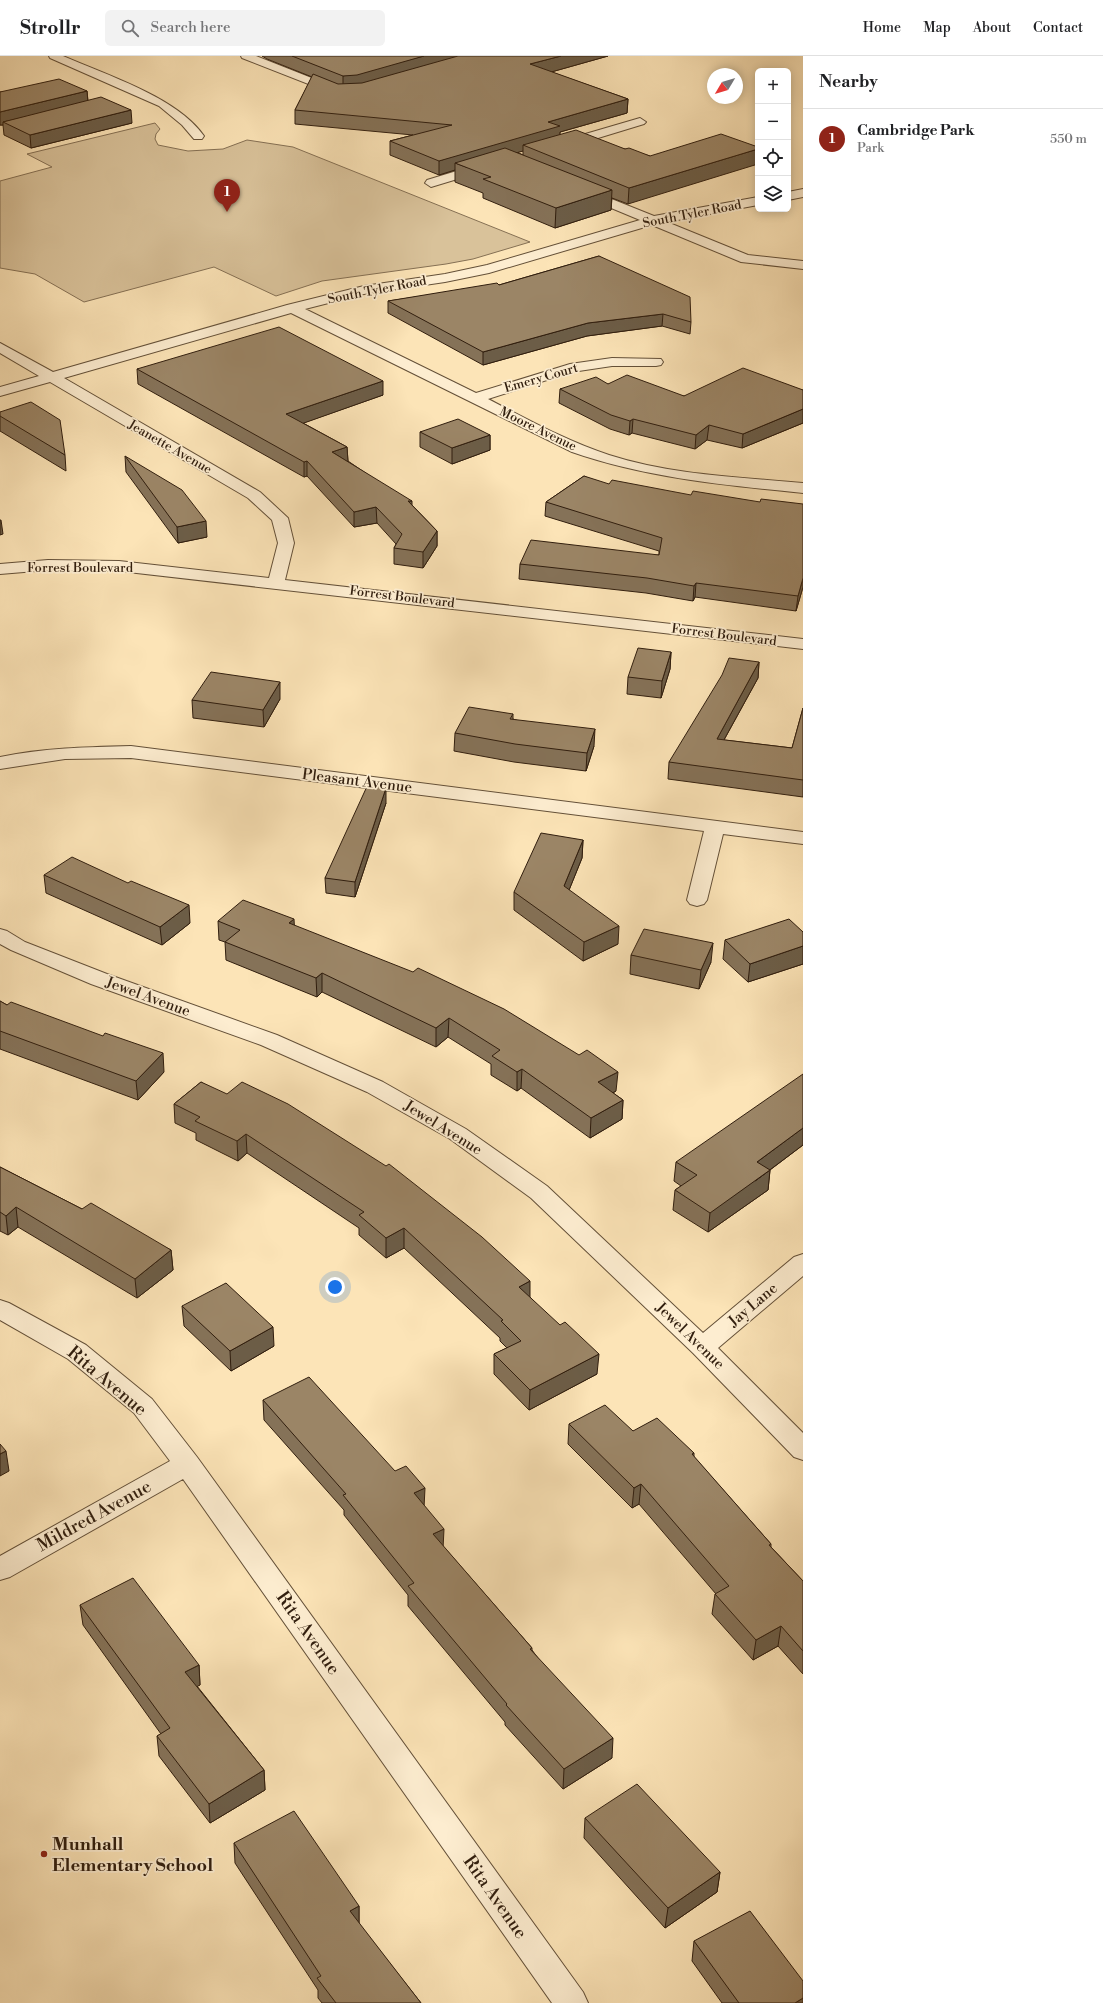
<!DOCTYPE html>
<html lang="en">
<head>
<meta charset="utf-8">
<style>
	:root { --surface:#fff; --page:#f2f2f2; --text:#202124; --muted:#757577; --line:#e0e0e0; --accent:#8f2418 }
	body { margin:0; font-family:"Libre Bodoni",serif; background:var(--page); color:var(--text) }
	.controls { position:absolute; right:12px; top:12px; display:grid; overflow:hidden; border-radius:6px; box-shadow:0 2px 10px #0003 }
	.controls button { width:36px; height:36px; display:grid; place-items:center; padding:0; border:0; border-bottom:1px solid var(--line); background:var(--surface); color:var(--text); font:20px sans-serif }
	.compass { position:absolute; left:707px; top:12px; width:36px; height:36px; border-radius:50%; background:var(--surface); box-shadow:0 2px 10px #0003; rotate:232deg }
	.you { position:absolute; left:335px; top:1231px; width:14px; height:14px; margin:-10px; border:3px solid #fff; border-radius:50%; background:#1a73e8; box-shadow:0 0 0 6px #1a73e833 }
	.badge { display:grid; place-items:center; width:26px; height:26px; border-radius:50%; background:var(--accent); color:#fff; font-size:13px; font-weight:700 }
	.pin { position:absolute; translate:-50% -33px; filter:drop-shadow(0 1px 2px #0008) }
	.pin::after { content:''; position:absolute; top:21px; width:14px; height:12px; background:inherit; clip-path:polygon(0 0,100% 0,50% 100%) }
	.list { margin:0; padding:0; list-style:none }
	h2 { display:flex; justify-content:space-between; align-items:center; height:52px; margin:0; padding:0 16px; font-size:17px }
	h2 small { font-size:13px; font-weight:400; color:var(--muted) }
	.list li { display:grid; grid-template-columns:26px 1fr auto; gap:12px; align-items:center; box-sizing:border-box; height:60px; padding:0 16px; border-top:1px solid var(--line) }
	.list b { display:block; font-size:15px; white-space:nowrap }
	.list p { margin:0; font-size:13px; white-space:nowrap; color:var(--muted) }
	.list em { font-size:13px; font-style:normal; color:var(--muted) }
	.icon { flex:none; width:22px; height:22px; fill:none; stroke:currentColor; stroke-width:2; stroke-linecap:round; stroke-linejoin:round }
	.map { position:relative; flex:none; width:803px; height:1947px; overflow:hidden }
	header { display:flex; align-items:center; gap:24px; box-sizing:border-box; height:56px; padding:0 20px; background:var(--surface); border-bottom:1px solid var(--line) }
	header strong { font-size:19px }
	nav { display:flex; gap:22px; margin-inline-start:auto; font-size:14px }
	.search { width:280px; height:36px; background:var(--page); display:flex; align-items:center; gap:10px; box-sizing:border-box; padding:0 14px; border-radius:6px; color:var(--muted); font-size:15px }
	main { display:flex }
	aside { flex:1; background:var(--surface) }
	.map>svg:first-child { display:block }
	.green { fill:#d9c29a; stroke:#857054 }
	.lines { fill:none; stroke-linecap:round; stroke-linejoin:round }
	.minor-casing { stroke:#645038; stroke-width:2 }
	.minor { fill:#fdedd0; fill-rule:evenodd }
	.wall { fill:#857258; stroke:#311e0e; fill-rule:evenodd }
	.shaded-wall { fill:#6c5d47; stroke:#311e0e }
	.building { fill:#9b8566; stroke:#311e0e }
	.poi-dot { fill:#8f2418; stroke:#fdedd0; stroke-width:1.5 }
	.labels { text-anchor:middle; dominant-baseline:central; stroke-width:3.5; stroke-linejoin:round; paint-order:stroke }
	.far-street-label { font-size:13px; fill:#311e0e; stroke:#fdedd0 }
	.street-label { font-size:15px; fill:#311e0e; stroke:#fdedd0 }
	.near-street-label { font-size:18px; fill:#311e0e; stroke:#fdedd0 }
	.near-poi-label { font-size:18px; font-weight:bold; fill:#311e0e; stroke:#fdedd0; text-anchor:start }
</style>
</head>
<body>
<header>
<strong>Strollr</strong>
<div class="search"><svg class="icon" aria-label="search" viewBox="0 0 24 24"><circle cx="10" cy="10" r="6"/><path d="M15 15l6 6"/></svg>Search here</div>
<nav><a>Home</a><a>Map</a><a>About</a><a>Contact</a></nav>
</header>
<main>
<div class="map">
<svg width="803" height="1947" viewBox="0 0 803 1947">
	<rect width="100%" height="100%" fill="#fce4b7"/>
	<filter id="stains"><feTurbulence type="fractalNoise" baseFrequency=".005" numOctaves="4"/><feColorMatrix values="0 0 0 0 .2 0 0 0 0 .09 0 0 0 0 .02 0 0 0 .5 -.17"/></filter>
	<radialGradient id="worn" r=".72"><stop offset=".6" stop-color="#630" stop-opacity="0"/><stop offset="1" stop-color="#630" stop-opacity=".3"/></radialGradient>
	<path class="green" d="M155,67L160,73L156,78L155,83L158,89L188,95L223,93L247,84L293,91L530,186L473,203L446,208L322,225L276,240L214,211L84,246L35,218L0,212V125L52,111L27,98Z"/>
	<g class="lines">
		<defs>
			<path id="minor" d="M49,0H63C106,19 177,41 204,80L202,83H194L182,69L159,50L50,2Z
				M241,0H256L342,34L344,36L338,39L334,38L242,2Z
				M640,62L646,66L644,68L562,93L556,89L558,86Z
				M483,107L487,108L489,111L487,114L431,131L425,127L427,124Z
				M584,132L654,160L758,141V149L667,166L748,199L803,205V213L741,206L652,169L489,217L445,226L364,238L305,253L476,337L570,308L612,302L661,303L663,306L661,309L656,310H612L572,316L488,343C527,363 566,385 609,399C671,419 738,421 803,427V437C724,429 647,422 572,396L291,257L64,322L260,436L288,462L294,487L285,524L803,583V593L119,515L48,514L0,518V508L48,504L119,505L269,522L278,487L272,464L248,442L50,326L0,340V331L39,320L0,297V287L53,316L287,249L364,230L445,218L487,209L640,164L580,139L578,136Z
				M803,133V141L788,144V136Z
				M131,690L803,776V788L723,778L707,844L704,848L697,850L690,848L687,844L704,775L131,702L65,703L0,713V701C43,692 87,691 131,690Z
				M0,873L7,875L25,886L107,918L277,979L383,1026L466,1073L547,1130L703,1277L794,1201L803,1198V1220L718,1292L803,1377V1404L794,1401L693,1297L531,1142L450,1083L367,1036L261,989L91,928L11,894L0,888Z
				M0,1244L9,1247L86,1289L152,1343L197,1401L583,1936L588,1947H552L183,1423L10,1521L0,1524V1500L170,1405L134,1357L68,1303L0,1264Z"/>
		</defs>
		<use href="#minor" class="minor-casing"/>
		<use href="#minor" class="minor"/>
	</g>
	<path class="wall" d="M262,0H608L551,16L628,43L627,57L560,76V79L625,93L650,100L628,148L612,142L611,154L555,172L483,142V137L455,126V114L439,119L390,99V85L413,79L295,68V54L312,21L267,3ZM523,95V99L517,96Z
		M87,35L88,45L132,67L31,92L4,79L3,69H0V36Z
		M599,200L691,266L690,278L662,270L587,280L483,309L388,257V245L499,229Z
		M137,313L383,339L303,367L347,391L348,405L412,449L437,475V490L423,512L394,508V492L396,488L377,467L354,471L307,420L304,421L138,328Z
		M608,328L684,340L803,334V367L742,392L707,384L695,393L632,377L629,379L610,373L559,347L560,333Z
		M0,356L65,399L66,415L0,375Z
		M420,376L490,379V394L452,408L420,391Z
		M125,400L207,481L178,487L126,416Z
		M584,420L803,531L796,555L695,541L693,545L646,537L519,523L520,508L659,499V495L545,460L546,446Z
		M671,596L670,613L661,642L627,638L628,621Z
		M759,606L758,622L724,684L792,692L803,652V741L668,723L669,706Z
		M280,643L264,671L193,662L192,644Z
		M513,658V663L594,690L586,715L514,706L454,695L455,677Z
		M386,747L355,841L326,837L325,822Z
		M583,784L582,802L569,834L618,888L583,905L514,854V836Z
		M44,819L190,867L162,889L46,837Z
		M218,865L294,870L616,1035L613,1037L623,1044L622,1063L590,1082L521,1032L517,1035L491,1019V1008L448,981L436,991L322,936L317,941L226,904L225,886L219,884Z
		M803,876V908L748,926L723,903L725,884Z
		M631,899L711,906L699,933L630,918Z
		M0,945L7,949L164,1016L138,1044L0,993Z
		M201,1026L530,1241L597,1318L529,1354L494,1318V1298L507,1292L500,1285V1282L404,1192L386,1202L359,1179V1172L247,1097L238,1105L196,1084V1077L175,1067L174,1048Z
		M803,1089L770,1114L768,1134L708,1176L673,1154L675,1134L681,1130L674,1125L676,1106Z
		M0,1111L82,1153L171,1194L173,1214L137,1242L18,1171L8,1179L0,1175Z
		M182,1250L274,1290L231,1315L184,1270Z
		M263,1344L424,1450L443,1490L532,1592V1594L612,1702L563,1733L505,1669V1666L408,1550V1539L344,1459V1454L264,1364Z
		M569,1368L633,1375L694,1397V1401L771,1488V1491L803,1525V1618L778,1590L753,1604L712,1558L715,1538H716L639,1448L632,1452L568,1388Z
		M80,1549L199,1609L200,1629L197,1630L264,1714L265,1734L210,1767L159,1700L157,1680L161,1678L83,1569Z
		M585,1762L720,1816L717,1836L665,1872L584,1782Z
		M234,1787L359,1850V1868L421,1947H322L318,1942V1934L235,1807Z
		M694,1885L803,1947H722L692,1905Z"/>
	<path class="shaded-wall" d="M424,0H470L343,33V20Z
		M561,0H608L530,22V8Z
		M87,35L88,47L3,66V69H0V56Z
		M628,43L627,57L560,76L559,84L523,89V95L466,111L455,107V114L439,119V105L548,66Z
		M131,54L132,67L31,92L30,79Z
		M758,93V108L628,148L629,132Z
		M612,134L611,154L555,172L556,152Z
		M663,258L662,270L587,280L483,309V296L588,267Z
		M383,325V339L287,373L286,358Z
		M803,353V367L742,392L743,378Z
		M633,363L632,377L629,379L630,365Z
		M709,369L707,384L695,393L696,379Z
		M490,379V394L452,408V392Z
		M347,391L348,406L332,396Z
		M307,405V420L304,421V406Z
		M408,445H412V460Z
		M376,451L377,467L354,471V456Z
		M0,464H1L3,478L0,479Z
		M206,465L207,481L178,487L177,471Z
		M437,475V490L423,512V496Z
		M803,522V531L796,555L798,540Z
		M696,527L695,541L693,545L694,530Z
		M671,596L670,613L661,642L662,625Z
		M759,606L758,622L715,700L717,683Z
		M280,626V643L264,671L263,654Z
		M595,673L594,690L586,715L587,697Z
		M386,732V747L355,841V826Z
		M583,784L582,802L563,849L564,830Z
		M189,849L190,867L162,889L160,871Z
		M294,863L295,881L289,867Z
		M619,870L618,888L583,905L584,886Z
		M713,887L711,906L699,933L701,914Z
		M803,890V908L748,926L750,908Z
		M322,917V936L317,941L316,922Z
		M449,962L448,981L436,991V972Z
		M163,997L164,1016L138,1044L136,1025Z
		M522,1013L521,1032L517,1035V1016Z
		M618,1016L616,1035L597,1045L598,1026Z
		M623,1044L622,1063L590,1082L591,1062Z
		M803,1072V1089L755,1125L770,1114L768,1134L708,1176L710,1157L757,1106Z
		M246,1078L247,1097L238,1105L237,1085Z
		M16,1151L18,1171L8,1179L6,1160Z
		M404,1172V1192L386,1202V1182Z
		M171,1194L173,1214L137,1242L135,1223Z
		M530,1225V1244L519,1231Z
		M273,1271L274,1290L231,1315L230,1295Z
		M599,1298L597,1318L529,1354L530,1334Z
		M6,1395L9,1415L0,1420V1398Z
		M641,1428L639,1448L632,1452L634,1432Z
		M425,1432L424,1452L414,1437Z
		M444,1473L443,1493L433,1478Z
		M781,1570L778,1590L753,1604L756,1584Z
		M199,1609L200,1629L187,1636L185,1616Z
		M613,1682L612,1702L563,1733L564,1713Z
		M264,1714L265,1734L210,1767L209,1748Z
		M720,1816L717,1836L665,1872L668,1852Z
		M359,1850V1870L350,1855Z
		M803,1942V1947H795Z"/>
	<path class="building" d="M292,0H424L357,19L343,20Z
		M458,0H561L530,8L628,43L548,66L560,70L439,105L390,85L452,69L295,54L313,18L338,28L362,27Z
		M59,23L87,35L0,56V36Z
		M101,41L131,54L30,79L3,66Z
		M576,74L625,93L629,92L650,100L721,78L758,91V93L629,132L523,89Z
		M505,92L612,134L556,152L483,123L491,121L455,107Z
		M599,200L690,241L691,266L663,258L588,267L483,296L388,245L497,227L499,229Z
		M279,271L383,325L286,358L347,391L332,396L412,445H408L437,475L423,496L394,492L402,478L376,451L354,456L307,405L304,406L137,313Z
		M743,312L803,334V353L743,378L709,369L696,379L633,363L630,365L611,359L560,333L596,321L608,328L627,319L684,340Z
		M31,346L60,364L65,399L0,360V356Z
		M458,363L490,379L452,392L420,376Z
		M125,400L182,434L206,465L177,471Z
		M584,420L609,428L612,424L691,439L693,435L760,446L761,443L803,448V522L798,540L696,527L694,530L647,522L520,508L531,484L659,499L662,482L546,446Z
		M638,592L671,596L662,625L628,621Z
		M729,602L759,606L717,683L792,692L803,652V724L669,706L722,619Z
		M211,616L280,626L263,654L192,644Z
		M469,651L513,658L510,663L595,673L587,697L515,688L455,677Z
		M369,726L386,732L355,826L325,822Z
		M541,777L583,784L564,830L619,870L584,886L514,836Z
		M72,801L128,827L131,825L189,849L160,871L44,819Z
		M243,844L294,863L289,867L413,916L418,912L504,953L579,999L587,994L618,1016L598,1026L623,1044L591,1062L522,1013L517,1016L492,1000L500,994L449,962L436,972L322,917L316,922L225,886L240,874L218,865Z
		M789,863L803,876V890L750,908L725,884Z
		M644,873L713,887L701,914L631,899Z
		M0,945L7,949L11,946L103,980L105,977L163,997L136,1025L0,975Z
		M803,1018V1072L757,1106L770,1114L710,1157L675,1134L697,1119L676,1106Z
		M201,1026L227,1038L242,1026L288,1048L386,1110L389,1108L482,1181L530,1225L519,1231L560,1269L565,1266L599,1298L530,1334L494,1298L521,1285L501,1265L503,1264L404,1172L386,1182L359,1159L364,1156L246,1078L237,1085L195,1065L200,1061L174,1048Z
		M0,1111L82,1153L91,1147L171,1194L135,1223L16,1151L6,1160L0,1156Z
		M226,1227L273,1271L230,1295L182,1250Z
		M309,1321L395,1415L406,1410L425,1432L414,1437L444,1473L433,1478L532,1592L530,1593L613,1682L564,1713L506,1649L507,1648L408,1530L414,1527L343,1439L346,1438L263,1344Z
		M605,1349L633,1375L657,1362L694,1397L692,1398L771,1488L769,1489L803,1525V1595L781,1570L756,1584L715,1538L729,1530L641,1428L634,1432L569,1368Z
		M0,1388L6,1395L0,1398Z
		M133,1522L199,1609L185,1616L264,1714L209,1748L157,1680L170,1672L80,1549Z
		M637,1728L720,1816L668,1852L585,1762Z
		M294,1755L359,1850L350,1855L421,1947H336L317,1922L321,1920L234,1787Z
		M750,1855L803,1925V1942L795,1947H739L694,1885Z"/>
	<circle class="poi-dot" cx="44" cy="1798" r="4"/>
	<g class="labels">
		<g class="far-street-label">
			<text transform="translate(692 158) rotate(-11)">South Tyler Road</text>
			<text transform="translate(377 234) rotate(-11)">South Tyler Road</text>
			<text transform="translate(541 322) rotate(-16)">Emery Court</text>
			<text transform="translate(538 373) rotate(26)">Moore Avenue</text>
			<text transform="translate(170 391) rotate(30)">Jeanette Avenue</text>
			<text x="80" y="512">Forrest Boulevard</text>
			<text transform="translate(402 541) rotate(7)">Forrest Boulevard</text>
			<text transform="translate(724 579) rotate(7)">Forrest Boulevard</text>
		</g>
		<g class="street-label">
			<text transform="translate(357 725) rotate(7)">Pleasant Avenue</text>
			<text transform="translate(148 941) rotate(20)">Jewel Avenue</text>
			<text transform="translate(443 1072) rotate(32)">Jewel Avenue</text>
			<text transform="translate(753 1249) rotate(-40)">Jay Lane</text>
			<text transform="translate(690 1280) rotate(44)">Jewel Avenue</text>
		</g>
		<g class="near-street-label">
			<text transform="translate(107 1325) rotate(40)">Rita Avenue</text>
			<text transform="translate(94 1460) rotate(-29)">Mildred Avenue</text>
			<text transform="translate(308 1577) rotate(55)">Rita Avenue</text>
			<text transform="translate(495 1841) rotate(55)">Rita Avenue</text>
		</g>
		<g class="near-poi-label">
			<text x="52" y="1788">Munhall<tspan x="52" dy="21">Elementary School</tspan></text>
		</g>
	</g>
	<rect width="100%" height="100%" filter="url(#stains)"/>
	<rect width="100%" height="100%" fill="url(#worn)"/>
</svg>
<div class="controls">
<button>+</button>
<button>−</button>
<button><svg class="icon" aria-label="locate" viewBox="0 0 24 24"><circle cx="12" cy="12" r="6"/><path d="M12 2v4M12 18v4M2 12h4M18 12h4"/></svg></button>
<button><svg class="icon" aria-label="layers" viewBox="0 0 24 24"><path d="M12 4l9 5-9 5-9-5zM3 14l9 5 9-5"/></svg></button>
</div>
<svg class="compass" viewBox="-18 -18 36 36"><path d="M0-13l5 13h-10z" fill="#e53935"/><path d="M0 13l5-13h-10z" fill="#757577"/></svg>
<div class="you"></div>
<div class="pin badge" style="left:227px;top:156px">1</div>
</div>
<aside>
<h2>Nearby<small></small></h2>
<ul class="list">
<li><span class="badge">1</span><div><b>Cambridge Park</b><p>Park</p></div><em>550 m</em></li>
</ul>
</aside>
</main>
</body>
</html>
